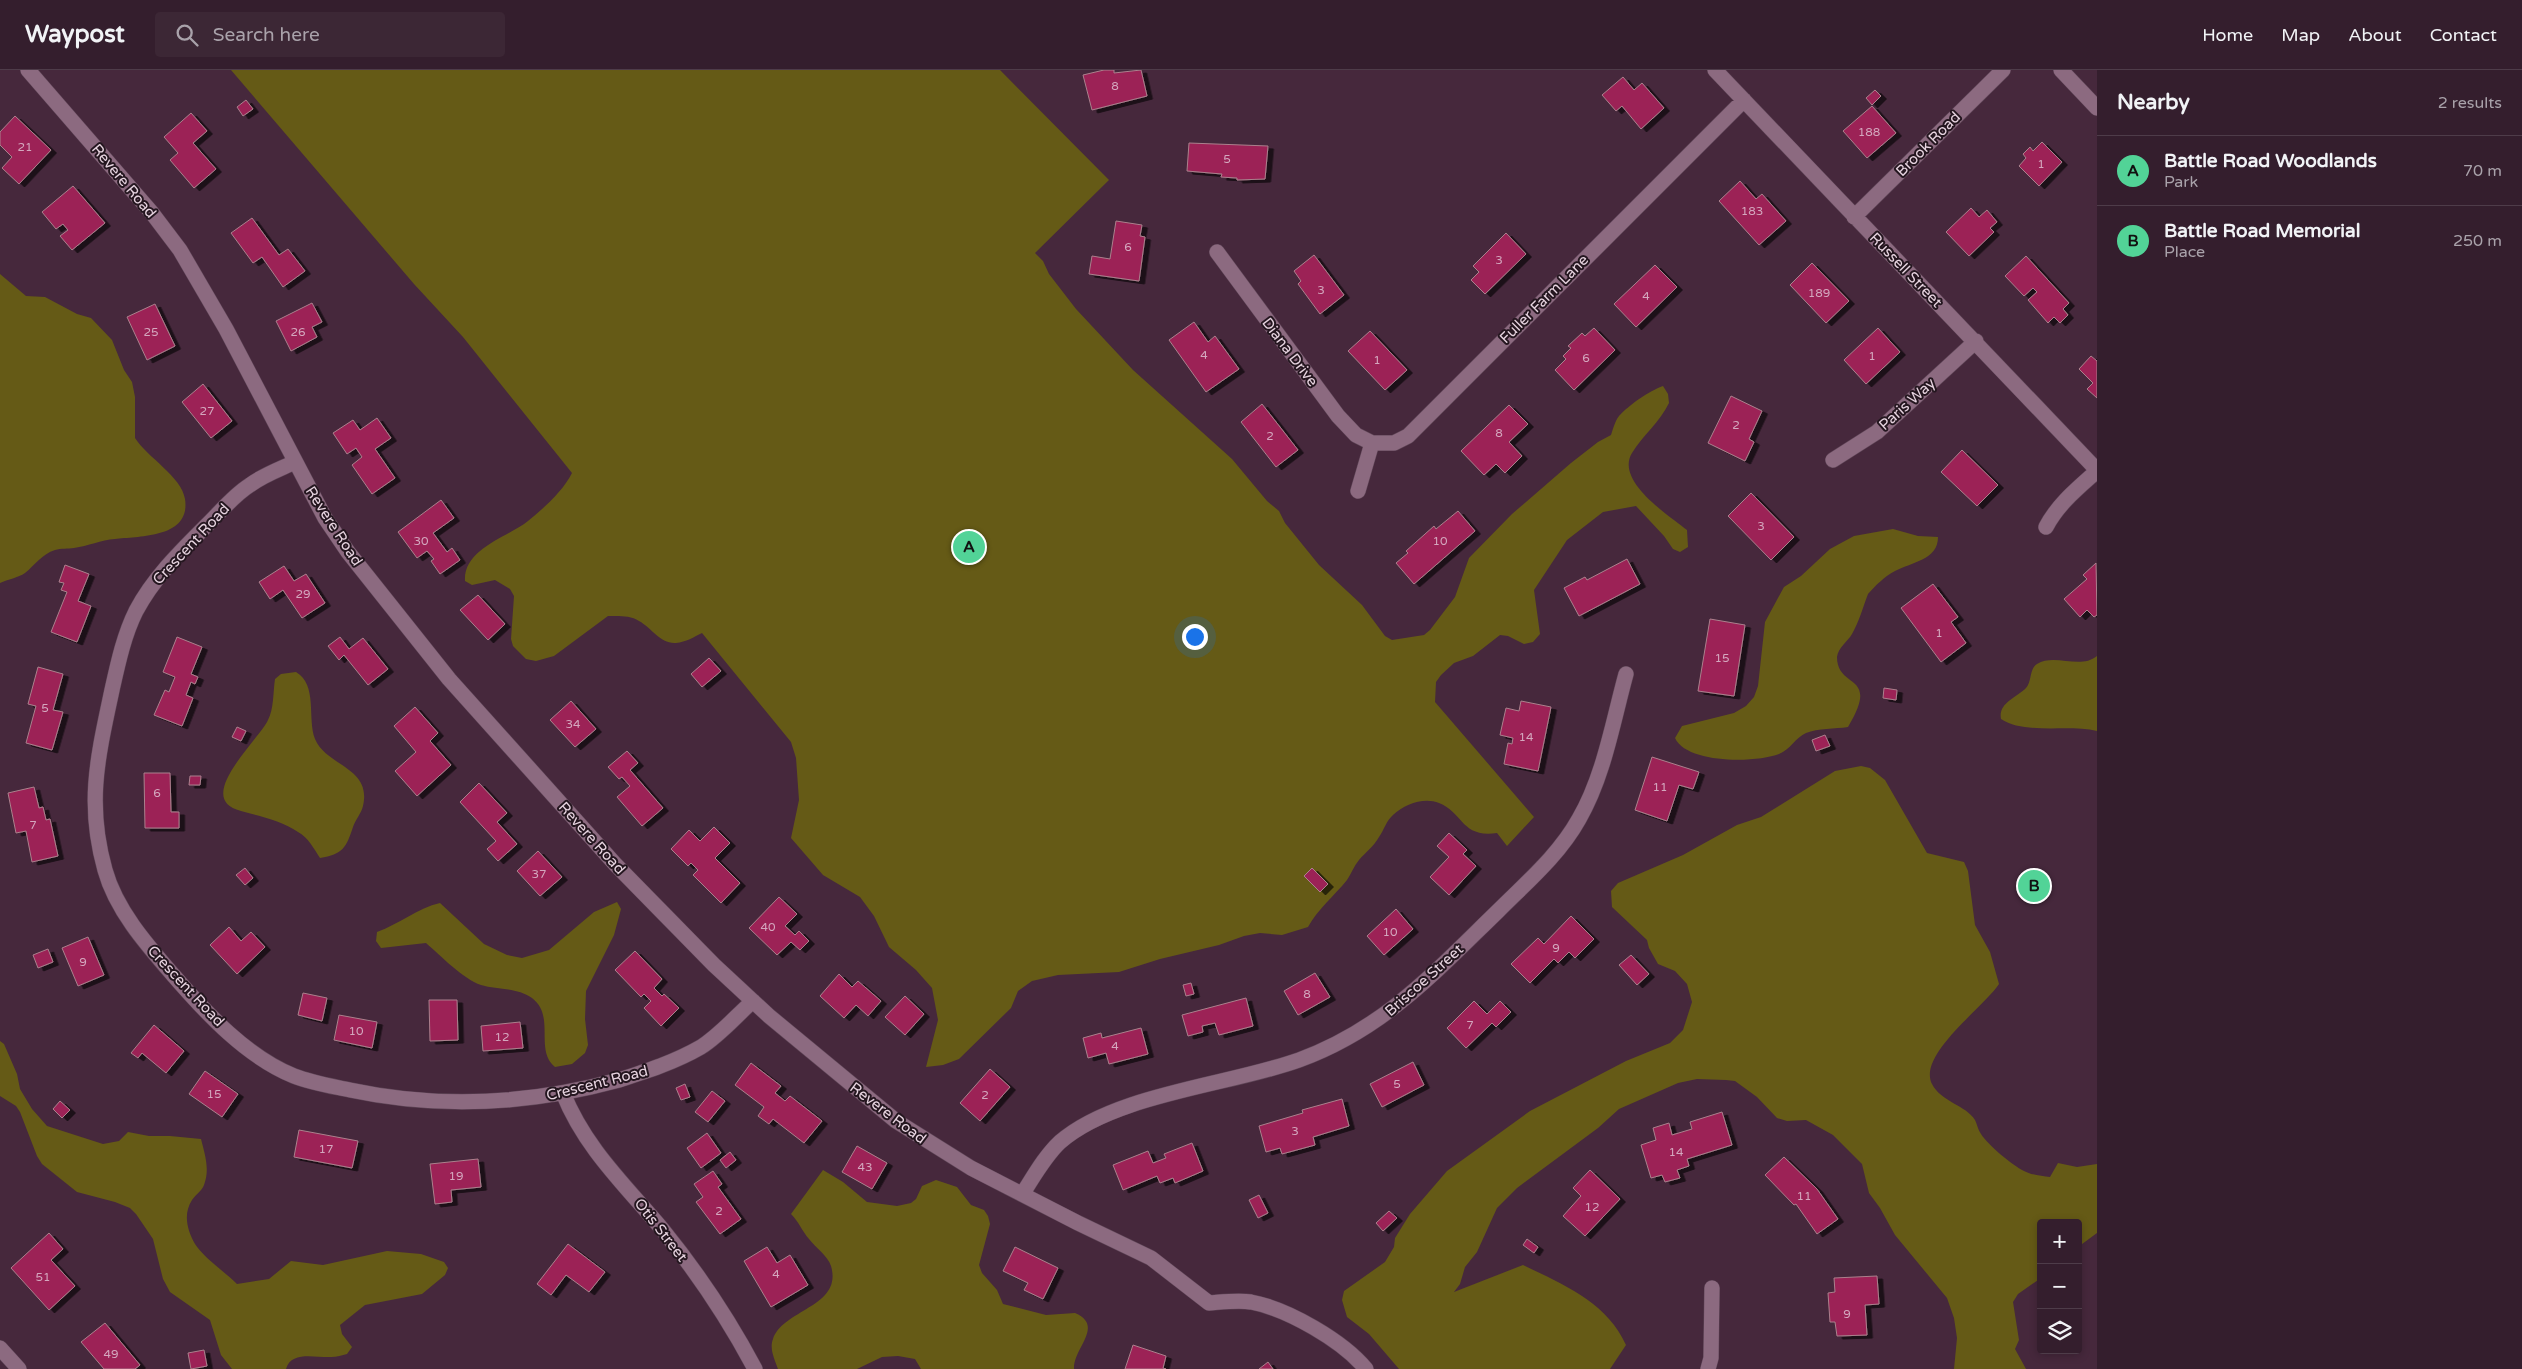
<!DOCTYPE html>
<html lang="en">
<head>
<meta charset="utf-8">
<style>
	:root { --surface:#341e2d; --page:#3c2735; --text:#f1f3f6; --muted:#a9a2aa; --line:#4e3c49; --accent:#52d397 }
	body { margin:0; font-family:"Varela Round",sans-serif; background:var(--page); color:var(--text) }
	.controls { position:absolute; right:15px; bottom:15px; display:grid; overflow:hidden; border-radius:5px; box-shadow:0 2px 8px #0003 }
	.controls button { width:45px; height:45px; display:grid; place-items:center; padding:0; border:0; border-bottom:1px solid var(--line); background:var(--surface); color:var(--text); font:25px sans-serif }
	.you { position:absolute; left:1194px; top:566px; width:18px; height:18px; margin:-12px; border:4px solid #fff; border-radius:50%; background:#1a73e8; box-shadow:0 0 0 8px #1a73e833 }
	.badge { display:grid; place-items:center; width:32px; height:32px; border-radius:50%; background:var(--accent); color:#111; font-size:16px; font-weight:700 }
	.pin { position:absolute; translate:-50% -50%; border:2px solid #fff; box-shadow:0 1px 5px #0006 }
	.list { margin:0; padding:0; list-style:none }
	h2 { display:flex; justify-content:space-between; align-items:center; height:65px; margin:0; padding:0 20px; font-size:21px }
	h2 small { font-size:16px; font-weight:400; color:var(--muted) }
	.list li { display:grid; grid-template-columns:32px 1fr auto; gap:15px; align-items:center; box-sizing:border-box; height:70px; padding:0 20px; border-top:1px solid var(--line) }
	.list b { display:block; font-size:19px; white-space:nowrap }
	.list p { margin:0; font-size:16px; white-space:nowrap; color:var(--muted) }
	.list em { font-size:16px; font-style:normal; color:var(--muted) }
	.icon { flex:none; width:28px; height:28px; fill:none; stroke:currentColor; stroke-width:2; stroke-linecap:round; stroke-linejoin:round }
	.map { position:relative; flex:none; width:2097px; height:1299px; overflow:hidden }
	header { display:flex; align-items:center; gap:30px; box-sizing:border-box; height:70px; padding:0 25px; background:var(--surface); border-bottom:1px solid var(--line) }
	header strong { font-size:24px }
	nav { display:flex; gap:28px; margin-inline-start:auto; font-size:18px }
	.search { width:350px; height:45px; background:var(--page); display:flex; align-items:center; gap:12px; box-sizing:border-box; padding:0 18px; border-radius:5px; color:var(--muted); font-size:19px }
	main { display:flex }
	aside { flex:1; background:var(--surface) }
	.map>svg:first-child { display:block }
	.green { fill:#655a16 }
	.building { fill:#9c2156; stroke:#ab818d; filter:url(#shadow) }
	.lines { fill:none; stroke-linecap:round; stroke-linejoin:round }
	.minor-casing { stroke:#604758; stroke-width:16 }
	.minor { stroke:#8c6a80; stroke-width:15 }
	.labels { text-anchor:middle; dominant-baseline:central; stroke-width:4; stroke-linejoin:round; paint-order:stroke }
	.number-label { font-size:12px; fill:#d4a7be }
	.street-label { font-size:15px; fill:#e7d4e0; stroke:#24161f }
</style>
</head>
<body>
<header>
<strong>Waypost</strong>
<div class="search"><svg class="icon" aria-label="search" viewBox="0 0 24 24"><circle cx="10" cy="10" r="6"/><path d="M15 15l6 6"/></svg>Search here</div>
<nav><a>Home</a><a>Map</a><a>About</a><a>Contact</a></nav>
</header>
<main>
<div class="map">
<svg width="2097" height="1299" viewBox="0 0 2097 1299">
	<defs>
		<filter id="shadow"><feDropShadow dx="5.5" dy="3" stdDeviation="0" flood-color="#0009"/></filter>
	</defs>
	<rect width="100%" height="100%" fill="#46283c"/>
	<path class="green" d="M231,0H1000L1109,110L1035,183L1043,191L1049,204L1076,239L1133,300L1232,389L1267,431L1279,441L1285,453L1319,495L1362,535L1385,566L1392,570L1424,565L1430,560L1455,527L1469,488L1512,444L1571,393L1598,372L1611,365C1613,359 1615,351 1619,346C1629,335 1649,321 1663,316L1668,324L1669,333C1660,352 1643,365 1632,383C1615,411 1668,445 1687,460L1688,477L1680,482L1673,479L1664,466L1636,436L1603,442L1567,470L1534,520L1540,564L1533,572L1524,574L1508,566L1500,565L1473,586L1454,593L1441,605L1436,612L1435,632L1534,747L1507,776L1497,763C1461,768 1464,743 1439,733C1424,727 1405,734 1393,745C1386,751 1384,760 1379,767C1374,776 1365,783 1359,790C1354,796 1351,804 1347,810C1334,826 1318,839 1308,857L1282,865L1260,863L1244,866L1219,875L1160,889L1119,902L1058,905L1032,911L1018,921L1011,938L959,989L943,995L926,997L938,950L932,918L916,900L889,877L874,846L860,827L823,805L791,768L799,730L796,688L791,672L702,563C694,567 686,572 676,573C660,574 652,558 639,551C630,545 618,546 608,546L554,586L536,591L526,589L513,576L511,569L514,526L510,519L495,510L472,515L465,511C463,479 508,467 528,451C544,438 563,421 572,403L463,267L414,214Z
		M0,204L26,226L45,227L77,244L91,248L112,270L124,300L132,312L135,327V368C147,387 182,407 185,429C191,468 140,466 115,469C101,470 88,476 74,478C68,479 61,478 55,480C42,484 35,495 25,503C18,508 8,509 0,513Z
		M1893,459L1918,466L1938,467C1938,490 1912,492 1895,501C1884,507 1876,515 1868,524C1863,537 1859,552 1852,564C1848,571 1838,578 1837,587C1837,620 1881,602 1848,657C1835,659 1818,658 1806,663C1796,667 1790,680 1779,684C1756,693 1687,694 1675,668L1682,656L1734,643L1746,636L1754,627L1758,616L1765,552L1784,517L1801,506L1830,479L1854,466Z
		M2097,586V661C2069,654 2025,665 2001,649C1998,633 2016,628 2026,618C2032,612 2029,599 2037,594C2055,583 2080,600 2097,586Z
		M296,602C318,615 307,648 315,669C326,696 372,697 363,736C361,744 355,750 353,757C346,778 343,784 320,788C314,779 308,767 298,762C282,751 259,746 241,741C192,729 259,670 268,650C274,639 273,622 275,609L281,604Z
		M1861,696L1870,698L1885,710L1927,783L1964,792L1968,801L1975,855L1990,882L1999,914C1985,936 1917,985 1932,1014C1941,1032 1966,1035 1975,1050C1977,1054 1978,1060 1981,1064C1988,1075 2012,1095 2024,1101C2031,1105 2042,1106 2050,1107L2058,1093L2077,1097L2097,1094V1163L2078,1177V1153H2041V1208L2018,1224L2013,1232L2019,1270L2015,1279L2026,1299H1954L1957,1268L1954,1248L1947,1228L1895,1165L1880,1138L1869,1123L1862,1094L1833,1065L1806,1050L1787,1051L1777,1048L1757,1027L1735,1011L1726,1010L1697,1009L1678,1013L1619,1039L1598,1058L1517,1118L1497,1138L1477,1182L1465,1197L1460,1214L1454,1222L1523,1195C1562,1214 1607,1232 1626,1275L1610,1299H1399L1369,1264L1347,1247L1342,1230L1344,1221L1385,1192L1394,1177L1395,1168L1410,1144L1447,1101L1530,1041L1626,991L1670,973L1683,960L1692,932L1687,914L1675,901L1658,894L1649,878L1647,870L1612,837L1611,821L1618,813L1683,785L1737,755L1761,747L1835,701Z
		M617,832L621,839L614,865L586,921L585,949L588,975L585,983L572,994L555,997C534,980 556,946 532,928C517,917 497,920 481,915C463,909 440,885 426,873L381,878L376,871L377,862C399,854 418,838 440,833L484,874L507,885L522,888L549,880L594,842Z
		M0,971L4,974L17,1004L20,1019L32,1039L47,1056L103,1074L119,1071L128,1062L149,1066H170L201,1069C205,1085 210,1099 204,1115C202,1121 196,1124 192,1130C183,1144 187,1160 195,1174C203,1187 226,1203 237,1214L269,1209L291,1191L323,1195L387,1181L421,1184L444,1192L448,1198L445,1205L422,1224L365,1235L340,1255L342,1264L352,1277L347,1284C342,1285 337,1287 331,1287C317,1288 291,1280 286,1299H232L221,1285L210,1250L170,1222L163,1209L153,1169L136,1144L130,1138L115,1132L77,1122L42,1094L37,1086L20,1042L16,1036L0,1026Z
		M823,1100L843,1112L867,1132L897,1136L911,1133L916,1129L922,1116L936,1110L957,1117L971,1135L984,1140L988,1146L990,1154L979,1195L982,1203L997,1220L1003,1234L1046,1245L1075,1243C1105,1256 1073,1278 1074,1299H921L915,1289L898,1286L882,1287L857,1299H778C775,1290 769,1279 773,1269C783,1239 843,1237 831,1196C828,1186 815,1177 809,1169C802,1161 799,1152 791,1144Z"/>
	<path class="building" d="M1104,0H1114V3L1141,0L1147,26L1092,40L1083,5Z
		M1623,7L1634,20L1642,13L1664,38L1641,59L1622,36L1616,41L1602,25Z
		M1875,20L1881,26L1872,35L1866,28Z
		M246,30L253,39L243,46L237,37Z
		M1872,36L1896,63L1867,88L1843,61Z
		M191,43L207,61L193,73L216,99L194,118L170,90L178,83L164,67Z
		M15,46L51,80L19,114L2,98L12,87L0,75V62Z
		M2042,72L2062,92L2039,116L2019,96L2026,88L2023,84L2030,77L2033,81Z
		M1189,73L1268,76L1265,109L1237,110V108L1221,107L1222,104L1187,101Z
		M1740,111L1756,129L1762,124L1786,151L1759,175L1719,131Z
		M73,116L105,153L72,180L60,166L68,160L63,154L56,159L42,142Z
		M1971,138L1979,147L1987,140L1997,152L1990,158L1994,162L1969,186L1946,162Z
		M252,148L279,185L288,179L305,201L283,217L262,187L253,193L231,163Z
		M1116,151L1142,155L1140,166L1145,167L1139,211L1089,204L1092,186L1110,189Z
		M1506,163L1526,184L1485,224L1471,210L1479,202L1473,196Z
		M1314,185L1344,225L1320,244L1298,214L1301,211L1294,201Z
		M2026,186L2069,233L2063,239L2068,245L2060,253L2054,247L2048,253L2028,230L2037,222L2033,218L2024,226L2005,206Z
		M1812,193L1849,231L1826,253L1790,215Z
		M1655,195L1677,217L1636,257L1614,234Z
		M312,233L322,252L312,257L317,267L291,281L276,251Z
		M155,234L175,276L147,290L127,247Z
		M1194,252L1208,272L1215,266L1239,299L1206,322L1169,270Z
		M1594,258L1615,280L1574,320L1555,300L1566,289L1563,286L1571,278L1568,276L1582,263L1585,266Z
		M1878,258L1900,282L1866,314L1844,290Z
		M1370,261L1407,300L1385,320L1348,281Z
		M2091,286L2097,291V328L2087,319L2093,313L2079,299Z
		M203,314L232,351L211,368L182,332Z
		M1731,326L1762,341L1749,369L1754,372L1745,391L1708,373Z
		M1262,334L1298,380L1276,397L1241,352Z
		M1509,335L1528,354L1509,372L1522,386L1505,403L1496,394L1484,405L1461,381Z
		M377,348L391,368L375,379L395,408L372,424L352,395L362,387L356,378L347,384L333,363L353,350L360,360Z
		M1962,380L1998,415L1977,436L1941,402Z
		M1751,423L1794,467L1771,490L1728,446Z
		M441,430L454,448L433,463L447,482L452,478L460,490L440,504L431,491L434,489L427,481L417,488L398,462Z
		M1458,441L1475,461L1414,514L1396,493L1408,483L1406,481L1434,456L1436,459Z
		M1627,489L1640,514L1579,546L1564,518L1585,507L1587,510Z
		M2096,493L2097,545L2094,547L2087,540L2080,547L2064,529L2087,509L2083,505Z
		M65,495L89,504L78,531L91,536L77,572L51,562L67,522L61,520L64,513L59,512Z
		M284,496L294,511L306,504L325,533L302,548L283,520L270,529L259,512Z
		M1933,514L1958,547L1951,552L1966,573L1941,592L1901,538Z
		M478,525L505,554L488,570L460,540Z
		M1710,549L1745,555L1734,626L1698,621Z
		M177,567L202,577L191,604L198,607L195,614L191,612L186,625L193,628L182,656L154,645L165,620L169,622L175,607L163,602Z
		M340,567L349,579L363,568L388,599L368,615L344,585L339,590L328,576Z
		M709,588L721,601L702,617L691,604Z
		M38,597L63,604L53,640L63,642L52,680L26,673L36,636L28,634Z
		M1884,618L1897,620L1896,630L1883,628Z
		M571,631L596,659L575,677L550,650Z
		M1521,631L1551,637L1538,701L1504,694L1508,673L1512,674L1513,668L1500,665L1506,638L1519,641Z
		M415,637L438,663L430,671L451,695L417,726L395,701L416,682L394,656Z
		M237,657L246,661L241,671L232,667Z
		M1825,665L1830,676L1816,681L1812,670Z
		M627,681L638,693L630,700L663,738L642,756L617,727L630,716L622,707L619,709L608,697Z
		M1652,687L1699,702L1693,719L1679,715L1667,751L1635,740Z
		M144,703H170L171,742H179V758H145Z
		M190,706H201L200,715H189Z
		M479,713L507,743L497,752L517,774L498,791L487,779L496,771L460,732Z
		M34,717L39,738L43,737L46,750L50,749L58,786L32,792L26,761L16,763L8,723Z
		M714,757L730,773L715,788L740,813L721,833L693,805L698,800L691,793L688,796L671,779L689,760L700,771Z
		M1449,763L1467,780L1463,784L1476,796L1449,825L1430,807L1449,787L1437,776Z
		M538,781L562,807L540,826L517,801Z
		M245,798L253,808L245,815L236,805Z
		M1312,798L1328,814L1320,822L1304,806Z
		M779,827L797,844L785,856L795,865L799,861L809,871L800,880L791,872L777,885L749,858Z
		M1396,839L1413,859L1384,885L1367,866Z
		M1571,846L1594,869L1575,888L1569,882L1558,893L1554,889L1530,913L1511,894L1538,868L1544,874Z
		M229,857L241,871L251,862L265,877L237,904L210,875Z
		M88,867L104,905L78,916L62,878Z
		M48,879L53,892L38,898L33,885Z
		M635,881L662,909L654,918L662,926L664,924L679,938L661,956L644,938L651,931L644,924L641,927L615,900Z
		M1631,885L1649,904L1637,915L1619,895Z
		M1315,903L1330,927L1298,945L1284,921Z
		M839,904L852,917L858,911L881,931L868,946L856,935L844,948L820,926Z
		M1191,913L1194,924L1186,926L1183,915Z
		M303,923L327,928L322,951L298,945Z
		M905,926L924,944L905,965L885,947Z
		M1246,928L1253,956L1219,965L1215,953L1202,956L1203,962L1188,966L1182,945Z
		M429,930H457L458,970L430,971Z
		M1474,931L1487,944L1500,931L1511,942L1496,957L1492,953L1466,978L1447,958Z
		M339,945L377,952L372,978L334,970Z
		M520,952L523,978L483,981L481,956Z
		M154,955L184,981L166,1003L142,983L138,988L131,983Z
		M1141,958L1148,984L1109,994L1106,983L1088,988L1083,968L1101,963L1102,968Z
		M1413,992L1424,1015L1382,1037L1370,1014Z
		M751,993L781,1016L775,1023L785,1031L790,1026L822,1051L804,1073L773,1049L769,1054L758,1046L764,1037L735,1015Z
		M990,999L1010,1017L980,1051L960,1033Z
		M205,1001L238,1024L222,1047L189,1024Z
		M685,1014L690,1027L681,1030L676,1018Z
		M712,1021L725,1031L708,1052L695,1042Z
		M1342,1029L1349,1056L1313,1067L1315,1075L1282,1084L1280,1078L1266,1082L1259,1056L1303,1043L1302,1040Z
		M60,1031L70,1040L62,1048L53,1039Z
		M1722,1042L1732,1075L1687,1089L1689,1096L1677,1100L1680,1108L1665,1112L1662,1105L1651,1108L1641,1075L1656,1070L1653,1058L1669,1053L1672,1065L1692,1059L1690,1052Z
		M299,1060L358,1071L352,1098L294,1087Z
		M707,1063L721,1083L701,1098L687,1078Z
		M1192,1073L1203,1101L1175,1113L1173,1108L1160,1113L1157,1106L1123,1120L1113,1095L1148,1081L1153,1093L1166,1088L1164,1084Z
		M857,1076L887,1093L872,1119L842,1102Z
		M730,1082L736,1090L726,1098L720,1090Z
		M1784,1087L1817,1119L1838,1149L1817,1164L1796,1134L1794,1135L1765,1105Z
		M478,1089L481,1117L451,1120L452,1132L435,1134L430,1094Z
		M1590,1100L1620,1129L1585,1166L1563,1146L1581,1126L1573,1118Z
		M713,1101L722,1114L718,1117L741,1149L720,1164L696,1132L703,1127L694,1114Z
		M1259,1125L1268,1143L1258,1148L1249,1130Z
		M1389,1141L1397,1148L1383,1161L1376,1153Z
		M49,1163L63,1179L51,1190L75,1216L49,1240L11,1198Z
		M1527,1169L1538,1177L1534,1183L1523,1175Z
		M568,1174L605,1202L589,1222L566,1205L551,1225L537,1214Z
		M767,1177L777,1193L790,1185L808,1215L771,1237L744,1191Z
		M1015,1177L1058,1198L1043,1229L1024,1220L1028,1213L1003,1201Z
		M1877,1206L1879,1234L1865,1235L1867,1265L1837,1266L1835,1252H1830L1828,1223L1835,1222L1834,1208Z
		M105,1253L140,1295L135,1299H104L81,1272Z
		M1133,1275L1166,1286L1163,1298L1166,1299H1125Z
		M204,1280L207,1296L191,1299L188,1283Z
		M1268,1292L1273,1299H1259Z"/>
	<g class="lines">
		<defs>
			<path id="minor" d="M28,0L152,143L180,180L226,259L325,448L348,482L449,609L615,794L714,895L769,946L896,1051L971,1098L1078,1153L1151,1188L1209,1233C1223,1232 1238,1230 1251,1232C1288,1239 1343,1271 1366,1299
				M1715,0L2097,400
				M2061,0L2097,38
				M1854,147L2003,0
				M1217,182L1338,346L1356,365L1372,373
				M1833,390L1877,362L1976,271
				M295,392C280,399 263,405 250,415C234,425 222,440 208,454C181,481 154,507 136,541C124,565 118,593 112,620C98,686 86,733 105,800C116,840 147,875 174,906C207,944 247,987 294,1006C312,1013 331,1016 350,1020C439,1039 531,1034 619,1010C647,1001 675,992 701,977C720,965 736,946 753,931
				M1358,421L1372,373H1394L1408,366L1744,30
				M2046,457C2058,434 2078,418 2097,401
				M563,1023C585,1078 625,1115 662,1159C697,1202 729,1250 755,1299
				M1023,1123C1034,1106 1045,1086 1060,1072C1115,1024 1230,1015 1299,990C1384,959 1435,902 1498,841C1527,812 1559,785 1579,749C1604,706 1613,651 1626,604
				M0,1278L19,1299
				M1708,1299L1711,1288L1712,1218"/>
		</defs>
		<use href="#minor" class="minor-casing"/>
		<use href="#minor" class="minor"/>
	</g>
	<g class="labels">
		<g class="number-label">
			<text x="1115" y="16">8</text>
			<text x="1869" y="62">188</text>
			<text x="25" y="77">21</text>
			<text x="1227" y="89">5</text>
			<text x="2041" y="94">1</text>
			<text x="1752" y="141">183</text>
			<text x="1128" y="177">6</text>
			<text x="1499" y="190">3</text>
			<text x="1321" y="220">3</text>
			<text x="1819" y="223">189</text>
			<text x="1646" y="226">4</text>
			<text x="151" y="262">25</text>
			<text x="298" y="262">26</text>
			<text x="1204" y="285">4</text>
			<text x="1872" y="286">1</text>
			<text x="1586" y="288">6</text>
			<text x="1377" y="290">1</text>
			<text x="207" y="341">27</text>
			<text x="1736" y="355">2</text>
			<text x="1499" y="363">8</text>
			<text x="1270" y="366">2</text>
			<text x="1761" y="456">3</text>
			<text x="421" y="471">30</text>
			<text x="1440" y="471">10</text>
			<text x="303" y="524">29</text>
			<text x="1939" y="563">1</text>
			<text x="1722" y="588">15</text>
			<text x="45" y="638">5</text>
			<text x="573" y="654">34</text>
			<text x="1526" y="667">14</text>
			<text x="1660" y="717">11</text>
			<text x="157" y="723">6</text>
			<text x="33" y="755">7</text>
			<text x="539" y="804">37</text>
			<text x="768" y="857">40</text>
			<text x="1390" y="862">10</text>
			<text x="1556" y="878">9</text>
			<text x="83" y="892">9</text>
			<text x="1307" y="924">8</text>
			<text x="1470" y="955">7</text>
			<text x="356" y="961">10</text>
			<text x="502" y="967">12</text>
			<text x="1115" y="976">4</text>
			<text x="1397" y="1014">5</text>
			<text x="214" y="1024">15</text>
			<text x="985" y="1025">2</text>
			<text x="1295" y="1061">3</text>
			<text x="326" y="1079">17</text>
			<text x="1676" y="1082">14</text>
			<text x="865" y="1097">43</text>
			<text x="456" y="1106">19</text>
			<text x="1804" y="1126">11</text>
			<text x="1592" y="1137">12</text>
			<text x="719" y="1141">2</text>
			<text x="776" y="1204">4</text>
			<text x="43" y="1207">51</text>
			<text x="1847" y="1244">9</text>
			<text x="111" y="1284">49</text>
		</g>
		<g class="street-label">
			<text transform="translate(1928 74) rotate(-45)">Brook Road</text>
			<text transform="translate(124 111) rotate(50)">Revere Road</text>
			<text transform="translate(1906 200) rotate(46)">Russell Street</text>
			<text transform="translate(1544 229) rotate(-45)">Fuller Farm Lane</text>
			<text transform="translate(1290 282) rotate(53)">Diana Drive</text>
			<text transform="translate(1907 334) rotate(-42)">Paris Way</text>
			<text transform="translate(334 456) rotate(57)">Revere Road</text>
			<text transform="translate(191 474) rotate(-47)">Crescent Road</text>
			<text transform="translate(592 768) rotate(48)">Revere Road</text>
			<text transform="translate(1424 910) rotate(-42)">Briscoe Street</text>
			<text transform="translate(186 916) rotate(47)">Crescent Road</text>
			<text transform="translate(597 1013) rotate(-14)">Crescent Road</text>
			<text transform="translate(888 1043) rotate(37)">Revere Road</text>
			<text transform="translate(661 1160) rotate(52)">Otis Street</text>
		</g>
	</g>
</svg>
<div class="controls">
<button>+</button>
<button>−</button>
<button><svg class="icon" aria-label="layers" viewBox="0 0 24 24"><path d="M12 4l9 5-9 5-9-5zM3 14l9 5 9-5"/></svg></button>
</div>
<div class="you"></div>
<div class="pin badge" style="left:969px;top:477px">A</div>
<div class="pin badge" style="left:2034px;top:816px">B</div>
</div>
<aside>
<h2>Nearby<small>2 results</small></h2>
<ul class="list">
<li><span class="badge">A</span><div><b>Battle Road Woodlands</b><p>Park</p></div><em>70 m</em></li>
<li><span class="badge">B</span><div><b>Battle Road Memorial</b><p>Place</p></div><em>250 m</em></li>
</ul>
</aside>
</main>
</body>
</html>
